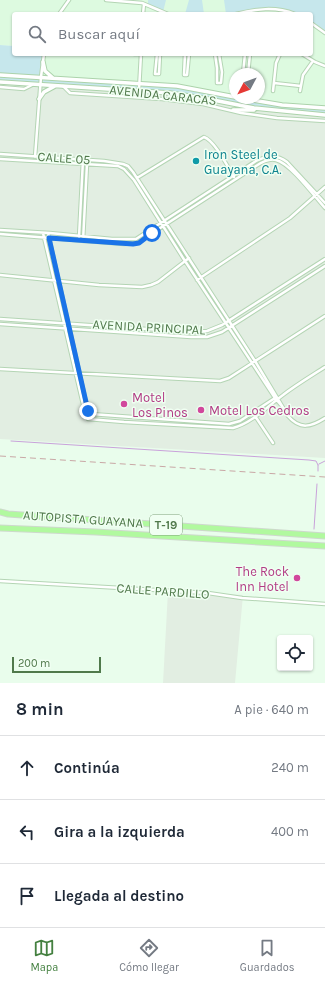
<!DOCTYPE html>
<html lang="es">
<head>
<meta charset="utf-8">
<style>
	:root { --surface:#fff; --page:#f2f2f3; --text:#1f2937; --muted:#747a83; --line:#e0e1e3; --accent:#448040 }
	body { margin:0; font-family:Karla,sans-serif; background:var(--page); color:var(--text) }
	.controls { position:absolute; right:12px; bottom:12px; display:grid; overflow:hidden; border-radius:4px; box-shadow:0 1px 3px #0004 }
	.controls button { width:36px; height:36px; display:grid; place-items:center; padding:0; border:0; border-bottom:1px solid var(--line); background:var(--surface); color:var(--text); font:20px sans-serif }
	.compass { position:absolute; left:229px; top:68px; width:36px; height:36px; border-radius:50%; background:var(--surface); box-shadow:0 1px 3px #0004; rotate:229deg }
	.scale { position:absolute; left:12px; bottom:10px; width:89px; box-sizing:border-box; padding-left:4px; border:2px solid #50794b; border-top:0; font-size:11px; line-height:14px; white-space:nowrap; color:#50794b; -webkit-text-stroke:3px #f0fff2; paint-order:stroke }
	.stop { position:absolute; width:12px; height:12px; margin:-9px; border:3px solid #1a73e8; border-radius:50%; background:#fff }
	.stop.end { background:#1a73e8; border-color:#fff; box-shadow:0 1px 4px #0008 }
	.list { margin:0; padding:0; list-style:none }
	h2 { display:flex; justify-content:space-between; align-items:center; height:52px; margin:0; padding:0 16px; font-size:17px }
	h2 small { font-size:13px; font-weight:400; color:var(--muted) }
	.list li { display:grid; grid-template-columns:26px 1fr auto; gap:12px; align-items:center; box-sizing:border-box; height:64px; padding:0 16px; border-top:1px solid var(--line) }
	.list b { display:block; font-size:15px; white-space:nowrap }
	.list em { font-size:13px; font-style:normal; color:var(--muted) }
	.icon { flex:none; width:22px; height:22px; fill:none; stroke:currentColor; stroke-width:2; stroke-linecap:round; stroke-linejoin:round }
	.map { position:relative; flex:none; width:325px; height:683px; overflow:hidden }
	.search { position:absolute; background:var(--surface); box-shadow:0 1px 3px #0004; left:12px; right:12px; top:12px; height:44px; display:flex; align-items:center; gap:10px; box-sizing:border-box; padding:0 14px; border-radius:4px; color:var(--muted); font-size:15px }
	.sheet { height:244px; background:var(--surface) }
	nav { display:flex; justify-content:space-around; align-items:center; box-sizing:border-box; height:56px; border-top:1px solid var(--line); background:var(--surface); font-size:11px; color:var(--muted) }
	nav a { display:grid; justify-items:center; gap:2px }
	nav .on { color:var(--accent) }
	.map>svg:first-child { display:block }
	.residential { fill:#ddfae0 }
	.industrial { fill:#e2eee2 }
	.green { fill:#c6e7ec }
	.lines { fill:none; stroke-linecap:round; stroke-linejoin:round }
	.stream { stroke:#c9a2da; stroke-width:1 }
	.street-casing { stroke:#b4d5b4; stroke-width:4.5 }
	.secondary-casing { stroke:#acd3ab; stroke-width:5.5 }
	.highway-casing { stroke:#ced9cd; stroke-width:7 }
	.street { stroke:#fff; stroke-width:2.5 }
	.secondary { stroke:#fff; stroke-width:3.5 }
	.highway { stroke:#b1f99f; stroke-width:5 }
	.rail { stroke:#c9a8a6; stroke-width:1; stroke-dasharray:6 4; stroke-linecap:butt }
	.route { stroke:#1a73e8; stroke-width:5 }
	.culture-dot { fill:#0f9aa8; stroke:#f0fff2; stroke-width:1.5 }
	.hotel-dot { fill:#d1479c; stroke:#f0fff2; stroke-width:1.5 }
	.labels { text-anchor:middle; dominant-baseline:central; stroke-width:3; stroke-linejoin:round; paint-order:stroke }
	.shield { fill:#f0fff2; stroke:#80a17d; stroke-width:1 }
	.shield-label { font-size:12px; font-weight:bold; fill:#50794b }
	.street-label { font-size:13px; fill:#50794b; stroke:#f0fff2 }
	.culture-label { font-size:13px; fill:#0d838f; stroke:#f0fff2; text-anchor:start }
	.hotel-label { font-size:13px; fill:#b23c85; stroke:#f0fff2; text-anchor:start }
</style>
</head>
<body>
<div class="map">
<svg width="325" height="683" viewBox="0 0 325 683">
	<rect width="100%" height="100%" fill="#e9fdec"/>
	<path class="residential" d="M0,0H325V108L282,105L241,98H259V74H235V97L41,77L44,54H311V14H14V46L0,45Z"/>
	<path class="industrial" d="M0,82L153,91L325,115V458L0,439Z
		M168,591L243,595L235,683H163Z"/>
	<path class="green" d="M148,0H166L163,12L148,5Z
		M189,0H202L204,14H185Z
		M224,0H325V33L311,23V14H295L275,9L236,14H226Z
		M0,45L14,46V54H44L41,77L177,86L235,98L325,108V115L292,113L170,93L0,82Z"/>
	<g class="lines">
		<path class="stream" d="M11,441L309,460L316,461L318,465
			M319,464L325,461
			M318,471V465
			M314,529L317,484"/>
		<defs>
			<path id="street" d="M106,0L142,3L168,14
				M59,14L69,0
				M143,14L144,4
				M236,14C256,9 275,6 295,14
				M311,23L325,33
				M134,54H141
				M157,54L155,74H159L160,54
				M185,54L184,75H187L189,54
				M215,54L217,68V83H221L222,72L219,54
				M302,54L315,62L325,66
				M243,74L245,54
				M248,74L250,54
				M274,83L301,86
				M63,86L70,93L162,99L203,104L241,113L277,118L325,121
				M0,87L24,89L32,85
				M139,90L141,54
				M273,91L276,63L280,54
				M300,91L303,75L313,61
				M192,97L203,104
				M0,154L104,161L123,164L128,166L133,172L255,361L288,416C300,430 311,427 325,418
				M35,157L41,77L44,54
				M0,159L118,166L124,169L134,180L185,261L275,398L281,405
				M137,178L204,137C215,141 227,166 234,177
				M0,230L50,233L112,239H136L256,161C267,155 277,154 287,162L325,203
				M43,233L85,413L88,419L124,422L233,428C252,423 268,406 283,395C296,385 311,376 325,367
				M48,233L88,411L91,414
				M0,234L124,244L137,243L256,166C262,162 269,158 276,160C290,163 315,197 325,208
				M79,237L83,160
				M83,241L87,164
				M0,275L99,285L142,287L151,285L158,282L189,258
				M197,280L290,218L325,187
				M0,319L191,332L207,331L222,325L325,259
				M0,324L191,337H207L222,332L325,266
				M0,369L220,381L229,378L325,316
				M255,416L273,443
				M86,417L91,414L229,424L240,421L275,398
				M0,581L208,593L242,598L325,604"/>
			<path id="secondary" d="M43,62L45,71L53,78
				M0,75L177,86L235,97
				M0,82L170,93L208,99L254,108L325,115
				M241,98L282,105L325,108
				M39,99L44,92L55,86
				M233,110H254"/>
			<path id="highway" d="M0,512L8,514L325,536
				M0,528L96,532L325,546"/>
		</defs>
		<use href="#street" class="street-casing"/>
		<use href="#secondary" class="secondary-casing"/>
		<use href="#highway" class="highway-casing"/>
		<use href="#street" class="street"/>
		<use href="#secondary" class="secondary"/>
		<use href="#highway" class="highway"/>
		<path class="rail" d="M0,456L325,477"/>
	</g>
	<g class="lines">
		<path class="route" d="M88,411L49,238L133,244L139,243L152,233"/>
	</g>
	<circle class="culture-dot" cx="196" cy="161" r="4"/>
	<g class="hotel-dot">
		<circle cx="124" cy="404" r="4"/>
		<circle cx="201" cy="410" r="4"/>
		<circle cx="297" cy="578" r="4"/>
	</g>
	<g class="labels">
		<rect class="shield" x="150" y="515" width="32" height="20" rx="3"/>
		<g class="shield-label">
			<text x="166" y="525">T-19</text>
		</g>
		<g class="street-label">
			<text transform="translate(163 95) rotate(6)">AVENIDA CARACAS</text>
			<text transform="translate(64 158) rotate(4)">CALLE 05</text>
			<text transform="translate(149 327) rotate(3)">AVENIDA PRINCIPAL</text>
			<text transform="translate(83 519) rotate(4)">AUTOPISTA GUAYANA</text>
			<text transform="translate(163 591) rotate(4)">CALLE PARDILLO</text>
		</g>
		<g class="culture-label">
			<text x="204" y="154">Iron Steel de<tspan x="204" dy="15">Guayana, C.A.</tspan></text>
		</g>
		<g class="hotel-label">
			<text x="132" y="397">Motel<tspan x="132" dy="15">Los Pinos</tspan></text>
			<text x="209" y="410">Motel Los Cedros</text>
			<text x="289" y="571" text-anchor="end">The Rock<tspan x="289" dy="15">Inn Hotel</tspan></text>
		</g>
	</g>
</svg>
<div class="controls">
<button><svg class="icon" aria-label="locate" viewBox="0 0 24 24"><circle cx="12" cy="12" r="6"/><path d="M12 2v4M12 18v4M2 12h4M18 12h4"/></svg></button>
</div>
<svg class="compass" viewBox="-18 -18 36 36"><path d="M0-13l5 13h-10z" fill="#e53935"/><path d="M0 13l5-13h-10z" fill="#747a83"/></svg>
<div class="scale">200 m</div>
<div class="stop" style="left:152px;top:233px"></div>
<div class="stop end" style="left:88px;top:411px"></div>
<div class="search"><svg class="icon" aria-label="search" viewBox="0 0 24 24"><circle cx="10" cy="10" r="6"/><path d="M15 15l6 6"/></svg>Buscar aquí</div>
</div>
<section class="sheet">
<h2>8 min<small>A pie · 640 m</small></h2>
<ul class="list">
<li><svg class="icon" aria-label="ahead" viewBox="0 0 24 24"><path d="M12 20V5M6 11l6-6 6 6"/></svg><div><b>Continúa</b></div><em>240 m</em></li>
<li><svg class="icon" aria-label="left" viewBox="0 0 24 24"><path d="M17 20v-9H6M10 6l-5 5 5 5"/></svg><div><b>Gira a la izquierda</b></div><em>400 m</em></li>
<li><svg class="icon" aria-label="arrive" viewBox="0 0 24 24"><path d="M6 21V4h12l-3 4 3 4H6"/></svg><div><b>Llegada al destino</b></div></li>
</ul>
</section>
<nav>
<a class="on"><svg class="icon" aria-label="map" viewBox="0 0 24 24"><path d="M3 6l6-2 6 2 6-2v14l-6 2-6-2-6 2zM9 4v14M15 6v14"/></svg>Mapa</a>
<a><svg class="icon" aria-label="directions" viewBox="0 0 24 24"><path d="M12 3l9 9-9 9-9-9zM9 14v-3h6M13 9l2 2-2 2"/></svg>Cómo llegar</a>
<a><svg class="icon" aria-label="saved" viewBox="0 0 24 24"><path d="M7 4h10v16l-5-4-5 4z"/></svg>Guardados</a>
</nav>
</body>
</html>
